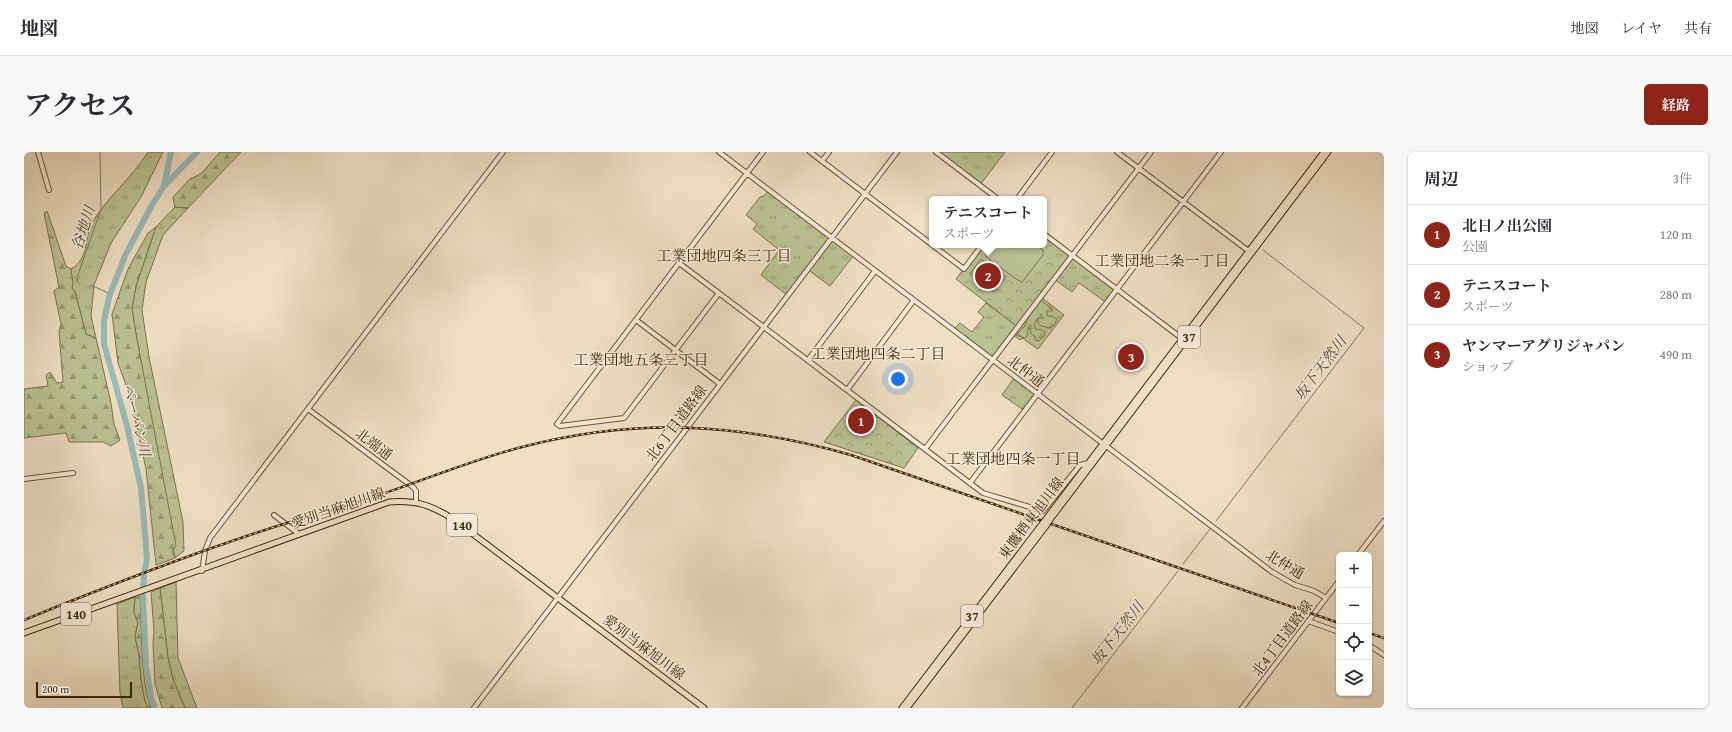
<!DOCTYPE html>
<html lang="ja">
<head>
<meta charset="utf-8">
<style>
	:root { --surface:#fff; --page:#f7f7f7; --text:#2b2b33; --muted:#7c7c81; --line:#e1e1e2; --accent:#8f2418 }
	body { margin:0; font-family:"Gentium Book Plus","Noto Serif JP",serif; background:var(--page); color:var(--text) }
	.controls { position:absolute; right:12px; bottom:12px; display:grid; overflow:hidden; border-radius:6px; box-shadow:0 1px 3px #0004 }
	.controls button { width:36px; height:36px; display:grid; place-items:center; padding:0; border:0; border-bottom:1px solid var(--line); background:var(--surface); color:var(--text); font:20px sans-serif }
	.scale { position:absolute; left:12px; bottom:10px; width:96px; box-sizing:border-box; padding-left:4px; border:2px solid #3e2704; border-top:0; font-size:11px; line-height:14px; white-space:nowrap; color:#3e2704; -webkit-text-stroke:3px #f5ead9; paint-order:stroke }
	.you { position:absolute; left:874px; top:227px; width:14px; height:14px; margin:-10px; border:3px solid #fff; border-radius:50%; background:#1a73e8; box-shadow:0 0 0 6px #1a73e833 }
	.badge { display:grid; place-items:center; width:26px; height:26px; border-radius:50%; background:var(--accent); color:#fff; font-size:13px; font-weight:700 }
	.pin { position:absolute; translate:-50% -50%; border:2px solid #fff; box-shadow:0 1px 4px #0006 }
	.popup { position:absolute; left:905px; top:44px; width:118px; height:52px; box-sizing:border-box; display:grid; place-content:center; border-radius:6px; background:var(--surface); filter:drop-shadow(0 1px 3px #0005); font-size:13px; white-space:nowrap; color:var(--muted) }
	.popup b { font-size:15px; color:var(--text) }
	.popup::after { content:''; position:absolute; left:50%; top:100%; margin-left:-8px; border:8px solid transparent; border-top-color:var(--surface) }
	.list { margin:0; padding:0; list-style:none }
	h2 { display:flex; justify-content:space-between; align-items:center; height:52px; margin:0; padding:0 16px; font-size:17px }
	h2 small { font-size:13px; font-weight:400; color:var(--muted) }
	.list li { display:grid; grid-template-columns:26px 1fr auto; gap:12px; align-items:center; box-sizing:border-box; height:60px; padding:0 16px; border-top:1px solid var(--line) }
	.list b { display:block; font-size:15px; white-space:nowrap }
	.list p { margin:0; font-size:13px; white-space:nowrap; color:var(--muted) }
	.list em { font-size:13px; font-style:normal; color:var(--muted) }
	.icon { flex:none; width:22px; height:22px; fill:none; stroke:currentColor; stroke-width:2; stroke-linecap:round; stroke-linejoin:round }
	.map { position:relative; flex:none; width:1360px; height:556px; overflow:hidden; border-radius:6px }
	header { display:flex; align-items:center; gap:24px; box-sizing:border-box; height:56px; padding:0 20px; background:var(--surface); border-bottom:1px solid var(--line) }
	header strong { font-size:19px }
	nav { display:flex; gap:22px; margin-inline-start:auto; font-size:14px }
	.intro { display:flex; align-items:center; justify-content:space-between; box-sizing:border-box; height:96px; padding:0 24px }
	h1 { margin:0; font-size:28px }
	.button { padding:10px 18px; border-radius:6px; background:var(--accent); color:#fff; font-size:14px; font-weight:700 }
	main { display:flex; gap:24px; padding:0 24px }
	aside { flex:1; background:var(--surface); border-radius:6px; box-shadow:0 1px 3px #0004 }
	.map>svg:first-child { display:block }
	.grass { fill:url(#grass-tufts); stroke:#7c744c }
	.forest { fill:url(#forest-firs); stroke:#7c744c }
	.park { fill:url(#park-crowns); stroke:#7c744c }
	.pitch { fill:#bac193; stroke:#7c744c }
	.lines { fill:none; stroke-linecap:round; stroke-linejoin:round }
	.stream { stroke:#758071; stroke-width:1 }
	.river { stroke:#9abcb9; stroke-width:6 }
	.minor-casing { stroke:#6a5534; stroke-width:6 }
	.major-casing { stroke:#3e2704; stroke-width:7 }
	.minor { stroke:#f5ead9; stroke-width:4 }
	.major { stroke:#efdfc4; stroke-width:5 }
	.rail-casing { stroke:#3e2704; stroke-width:2.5 }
	.rail { stroke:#f5ead9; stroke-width:1; stroke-dasharray:3; stroke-linecap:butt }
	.major-bridge-casing { stroke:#3e2704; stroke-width:7; stroke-linecap:butt }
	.major-bridge { stroke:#efdfc4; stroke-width:5 }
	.labels { text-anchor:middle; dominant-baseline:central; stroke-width:3; stroke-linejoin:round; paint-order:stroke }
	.shield { fill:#f5ead9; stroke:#756244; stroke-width:1 }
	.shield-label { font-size:13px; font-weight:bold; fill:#3e2704 }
	.street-label { font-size:14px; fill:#3e2704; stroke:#f5ead9 }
	.water-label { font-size:15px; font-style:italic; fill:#554c31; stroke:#f5ead9 }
	.neighbourhood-label { font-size:15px; fill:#3e2704; stroke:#f5ead9 }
</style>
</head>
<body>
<header>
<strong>地図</strong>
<nav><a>地図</a><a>レイヤ</a><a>共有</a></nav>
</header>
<div class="intro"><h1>アクセス</h1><a class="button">経路</a></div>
<main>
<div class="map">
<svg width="1360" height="556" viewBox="0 0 1360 556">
	<defs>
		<pattern id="grass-tufts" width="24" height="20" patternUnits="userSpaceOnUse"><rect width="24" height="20" fill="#bac193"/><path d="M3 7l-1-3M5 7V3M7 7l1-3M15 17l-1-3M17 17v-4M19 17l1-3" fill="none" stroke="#999d76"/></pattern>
		<pattern id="forest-firs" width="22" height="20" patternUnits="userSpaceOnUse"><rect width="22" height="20" fill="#bac193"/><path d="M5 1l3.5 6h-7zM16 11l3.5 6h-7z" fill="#999d76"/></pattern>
		<pattern id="park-crowns" width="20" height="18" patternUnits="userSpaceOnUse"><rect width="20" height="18" fill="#bac193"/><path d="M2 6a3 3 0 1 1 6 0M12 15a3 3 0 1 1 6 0" fill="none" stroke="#999d76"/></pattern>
	</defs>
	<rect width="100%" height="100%" fill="#efdfc4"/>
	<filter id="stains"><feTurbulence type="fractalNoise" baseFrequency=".005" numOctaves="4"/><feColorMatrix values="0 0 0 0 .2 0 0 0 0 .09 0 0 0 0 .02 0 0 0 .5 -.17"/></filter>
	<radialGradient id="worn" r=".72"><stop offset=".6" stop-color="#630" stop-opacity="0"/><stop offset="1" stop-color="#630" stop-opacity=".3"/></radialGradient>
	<path class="grass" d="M124,0H139L117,45L87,91L70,133L67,164L72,186L62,182L51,140L48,136L47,117C65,107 60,87 68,71C83,45 108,26 124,0Z
		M912,0H981L956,33Z
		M745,38L830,103L806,134L783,117L763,143L737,123L755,98L729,77L733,72L722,63L736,45L740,44Z
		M151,55L164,56L139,83L122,130L118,158L125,205L159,370L160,399L151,406L112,182L108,156L112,134L132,75Z
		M1048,103L1091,136L1083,151L1055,131L1048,140L1030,127Z
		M1017,145L1040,163L1014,197L998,186L996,188L988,182L969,208L929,178L936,171L948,180L960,165L954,160L962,151L994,175Z
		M991,225L1014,242L1001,259L978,243Z
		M152,430L154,506L173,556H161L149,527L144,506L136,436Z
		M111,445L110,460L114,471L111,485L115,502L117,528L121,549L124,556H99L96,541L93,452Z"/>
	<path class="forest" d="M196,0H217L164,56L151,55L149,45L166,27L178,21Z
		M23,59L42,114L47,117L49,131L48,136L51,140L62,182L72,186L87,251L90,272L96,288L87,294L79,290H45L42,281L0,286V237L24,234L22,223L26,220L33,231L39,230L35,179L37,172L30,139L35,135L20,61Z
		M132,75L112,134L108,156L112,182L152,394L148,399L151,406L132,413L122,317L106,244L94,211L88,162L104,117L124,81Z
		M1017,148L1029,158L1028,159H1023V164H1028L1033,167L1031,172L1026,176L1017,174L1014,171V166L1010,172L1012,178L1016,177L1021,180L1020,184L1015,189L1011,188V184L1007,182L1006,176L1003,179L1004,183L1001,186L992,183L1001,174L1004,166Z
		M136,436L144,506L149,527L161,556H138L131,532L129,492L130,479L127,440Z
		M111,445H116C118,477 116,527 127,556H124L121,549L117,528L115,502L111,485L114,471L110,460Z"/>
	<path class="park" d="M1020,82L1048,103L994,175L932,127L958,93H1020Z
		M832,248L894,296L880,316L800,290Z"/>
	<path class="pitch" d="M967,93H1012L1019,98V103L998,130L992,127L961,104Z
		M957,107L982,125L970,140L946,122Z"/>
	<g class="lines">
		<path class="stream" d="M55,132L53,129L54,123L77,57L76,0
			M67,133L86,142
			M1192,369L1340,176L1239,98
			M1159,412L1186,377
			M1048,556L1154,419"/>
		<path class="river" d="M141,33L173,0
			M131,556L128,549L122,514L119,445L120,422L123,407L117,336L103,274L80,192V168L86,142L102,102L128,53L140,34L147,0"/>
		<defs>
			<path id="minor" d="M14,0L25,38
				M695,0L1248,420L1271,433L1290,439L1302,446
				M786,0L940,117L958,93
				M912,0L974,47
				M1093,0L1226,100
				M798,9L805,0
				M993,47L1028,0
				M1020,82L1160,188
				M655,111L959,341L1019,359L1056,313L1064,311
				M695,141L600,266L536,274L533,272L739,0
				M612,168L696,232
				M784,208L851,119
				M823,238L890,148
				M284,257L389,335L392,339V350
				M901,297L1127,0
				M0,327L49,321
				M946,331L1197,0
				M250,363L275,382
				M1334,403L1360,369
				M178,419L181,399L186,386L479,0
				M1284,469L1315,480
				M1345,493L1360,503
				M450,556L873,0
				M1218,556L1315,429"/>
			<path id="major" d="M1022,367L1300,0
				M1025,369L1304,0
				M0,481L365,350C392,348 407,353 429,367L680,556
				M878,556L1018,372
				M883,556L1022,374"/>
		</defs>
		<use href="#minor" class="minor-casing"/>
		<use href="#major" class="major-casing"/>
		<use href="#minor" class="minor"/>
		<use href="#major" class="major"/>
		<defs>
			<path id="rail" d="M0,468C81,435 164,403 247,376C276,367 305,359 334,350C389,333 443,309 498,295C612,265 715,271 827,303L1315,471
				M1345,481L1360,486"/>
		</defs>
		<use href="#rail" class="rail-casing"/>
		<use href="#rail" class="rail"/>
		<defs>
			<path id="major-bridge" d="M1018,372L1022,367
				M1022,374L1025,369"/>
		</defs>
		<use href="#major-bridge" class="major-bridge-casing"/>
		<use href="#major-bridge" class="major-bridge"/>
	</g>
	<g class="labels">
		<g class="shield">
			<rect x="1154" y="174" width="22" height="22" rx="3"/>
			<rect x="423" y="362" width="30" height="22" rx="3"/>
			<rect x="37" y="451" width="30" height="22" rx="3"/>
			<rect x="937" y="453" width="22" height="22" rx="3"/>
		</g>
		<g class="shield-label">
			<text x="1165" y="185">37</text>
			<text x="438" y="373">140</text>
			<text x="52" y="462">140</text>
			<text x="948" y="464">37</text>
		</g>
		<g class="street-label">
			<text transform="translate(1002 219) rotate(37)">北仲通</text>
			<text transform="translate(652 271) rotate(-53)">北6丁目道路線</text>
			<text transform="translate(350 292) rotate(37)">北端通</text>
			<text transform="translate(314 356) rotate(-19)">愛別当麻旭川線</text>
			<text transform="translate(1007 366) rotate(-53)">東鷹栖東旭川線</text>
			<text transform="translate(1261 412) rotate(31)">北仲通</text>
			<text transform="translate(1258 486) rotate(-53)">北4丁目道路線</text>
			<text transform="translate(620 495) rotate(37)">愛別当麻旭川線</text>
		</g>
		<g class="water-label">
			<text transform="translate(59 76) rotate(-72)">谷地川</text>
			<text transform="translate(1296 216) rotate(-53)">坂下天然川</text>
			<text transform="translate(113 268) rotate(76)">ペーパン川</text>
			<text transform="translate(1093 481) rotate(-52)">坂下天然川</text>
		</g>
		<g class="neighbourhood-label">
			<text x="700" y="103">工業団地四条三丁目</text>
			<text x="1138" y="108">工業団地二条一丁目</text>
			<text x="854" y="201">工業団地四条二丁目</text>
			<text x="617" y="207">工業団地五条三丁目</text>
			<text x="989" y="306">工業団地四条一丁目</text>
		</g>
	</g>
	<rect width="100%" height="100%" filter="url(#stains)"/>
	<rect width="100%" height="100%" fill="url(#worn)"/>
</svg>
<div class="controls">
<button>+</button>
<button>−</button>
<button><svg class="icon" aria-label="locate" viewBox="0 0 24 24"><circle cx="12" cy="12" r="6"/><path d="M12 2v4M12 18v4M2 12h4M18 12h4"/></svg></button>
<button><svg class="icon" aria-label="layers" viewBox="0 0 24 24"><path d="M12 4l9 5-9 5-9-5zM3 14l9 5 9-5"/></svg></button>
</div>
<div class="scale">200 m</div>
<div class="you"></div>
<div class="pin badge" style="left:837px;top:269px">1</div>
<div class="pin badge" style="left:964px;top:124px">2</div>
<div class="popup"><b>テニスコート</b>スポーツ</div>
<div class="pin badge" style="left:1107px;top:205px">3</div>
</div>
<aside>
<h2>周辺<small>3件</small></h2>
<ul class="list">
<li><span class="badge">1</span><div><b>北日ノ出公園</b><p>公園</p></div><em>120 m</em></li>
<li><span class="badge">2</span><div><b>テニスコート</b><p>スポーツ</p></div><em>280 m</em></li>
<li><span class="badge">3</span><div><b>ヤンマーアグリジャパン</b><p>ショップ</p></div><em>490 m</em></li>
</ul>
</aside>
</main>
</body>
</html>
